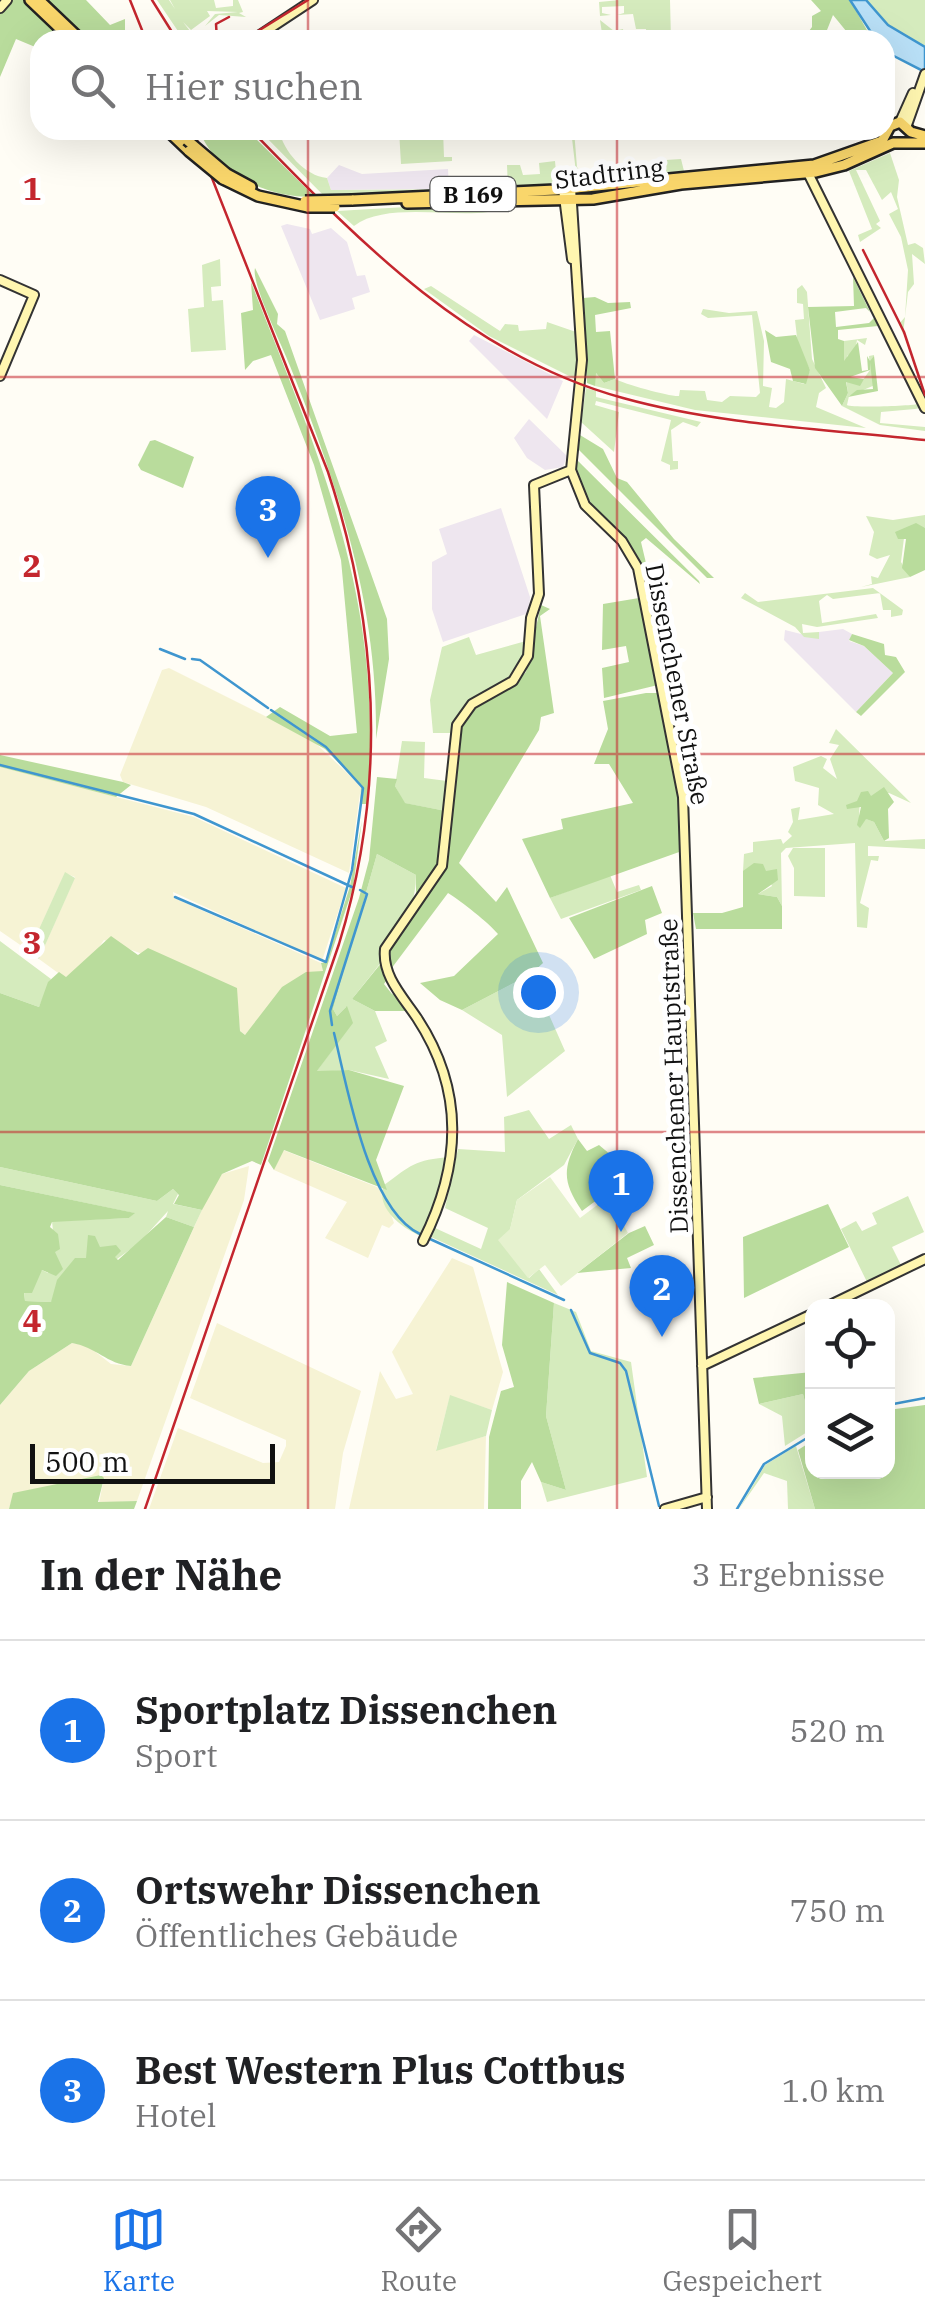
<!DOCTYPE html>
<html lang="de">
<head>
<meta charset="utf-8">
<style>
	:root { --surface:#fff; --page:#f2f2f2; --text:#202124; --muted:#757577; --line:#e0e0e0; --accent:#1a73e8 }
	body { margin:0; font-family:"IBM Plex Serif",serif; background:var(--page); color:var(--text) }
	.controls { position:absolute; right:30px; bottom:30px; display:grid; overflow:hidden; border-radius:20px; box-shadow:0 10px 40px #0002 }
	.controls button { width:90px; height:90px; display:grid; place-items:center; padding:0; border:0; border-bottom:2px solid var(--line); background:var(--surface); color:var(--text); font:50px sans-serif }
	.scale { position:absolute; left:30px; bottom:25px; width:245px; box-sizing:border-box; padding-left:10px; border:5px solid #111; border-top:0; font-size:28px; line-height:35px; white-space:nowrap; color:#111; -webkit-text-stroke:8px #fff; paint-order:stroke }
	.you { position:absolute; left:538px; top:992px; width:35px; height:35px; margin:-25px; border:8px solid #fff; border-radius:50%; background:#1a73e8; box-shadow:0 0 0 15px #1a73e833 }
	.badge { display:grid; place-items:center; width:65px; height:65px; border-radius:50%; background:var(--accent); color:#fff; font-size:32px; font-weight:700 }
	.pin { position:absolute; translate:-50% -82px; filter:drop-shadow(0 2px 5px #0008) }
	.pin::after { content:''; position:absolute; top:52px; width:35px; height:30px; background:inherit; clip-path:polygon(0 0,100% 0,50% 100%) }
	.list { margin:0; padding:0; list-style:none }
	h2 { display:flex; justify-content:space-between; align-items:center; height:130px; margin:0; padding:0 40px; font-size:42px }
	h2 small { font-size:32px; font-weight:400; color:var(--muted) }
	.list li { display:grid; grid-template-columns:65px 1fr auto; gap:30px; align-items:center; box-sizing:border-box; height:180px; padding:0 40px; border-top:2px solid var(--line) }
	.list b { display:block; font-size:38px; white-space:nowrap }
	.list p { margin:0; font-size:32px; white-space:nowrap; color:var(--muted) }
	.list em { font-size:32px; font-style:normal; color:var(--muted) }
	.icon { flex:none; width:55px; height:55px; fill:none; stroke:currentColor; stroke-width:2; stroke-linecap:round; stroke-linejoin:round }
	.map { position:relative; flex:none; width:925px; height:1509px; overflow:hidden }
	.search { position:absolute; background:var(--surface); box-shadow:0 10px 40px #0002; left:30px; right:30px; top:30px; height:110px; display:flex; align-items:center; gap:25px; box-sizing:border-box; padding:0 35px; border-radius:30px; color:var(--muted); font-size:38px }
	.sheet { height:670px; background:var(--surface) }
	nav { display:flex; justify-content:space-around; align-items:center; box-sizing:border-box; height:140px; border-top:2px solid var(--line); background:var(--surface); font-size:28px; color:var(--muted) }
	nav a { display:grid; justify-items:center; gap:5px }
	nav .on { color:var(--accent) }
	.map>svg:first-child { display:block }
	.industrial { fill:#eee6ef }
	.farmland { fill:#f6f3d4 }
	.green { fill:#d5ebbd }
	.forest { fill:#b9dc9c }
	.pitch { fill:#e6f2cf }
	.water { fill:#b9e0f7; stroke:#3f96cf; stroke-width:2.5 }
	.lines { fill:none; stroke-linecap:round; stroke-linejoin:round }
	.stream { stroke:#3f96cf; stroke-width:2.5 }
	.secondary-casing { stroke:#333; stroke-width:12 }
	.primary-casing { stroke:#222; stroke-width:14 }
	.secondary { stroke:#fff6b0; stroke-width:8 }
	.primary { stroke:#f9d66b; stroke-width:9 }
	.tram { stroke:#c4262e; stroke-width:2.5 }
	.rail { stroke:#c4262e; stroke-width:2.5 }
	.primary-bridge-casing { stroke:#222; stroke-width:14; stroke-linecap:butt }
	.primary-bridge { stroke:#f9d66b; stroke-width:9 }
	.grid { fill:none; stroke:#c4262e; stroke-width:2.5; stroke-opacity:0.55 }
	.labels { text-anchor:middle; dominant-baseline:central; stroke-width:10; stroke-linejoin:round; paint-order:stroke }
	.shield { fill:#fff; stroke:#585858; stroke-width:2.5 }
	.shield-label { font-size:22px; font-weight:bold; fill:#111 }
	.street-label { font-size:25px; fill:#111; stroke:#fff }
	.grid-label { font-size:32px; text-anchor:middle; font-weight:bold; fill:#c4262e; stroke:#fff; stroke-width:10; stroke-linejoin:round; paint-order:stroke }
</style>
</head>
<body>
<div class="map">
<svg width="925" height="1509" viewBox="0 0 925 1509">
	<rect width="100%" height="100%" fill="#fffdf5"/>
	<path class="industrial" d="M339,165L362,174L448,169L449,189L331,190L327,178Z
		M287,224L310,229L312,234L331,228L347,242L357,276L365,275L370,292L352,298L355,309L320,320L281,226Z
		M474,335L563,381L547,419L469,341Z
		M529,419L567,456L563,467L545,470L527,458L514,438Z
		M501,508L530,597L529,613L443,642L432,609V562L447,554L439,529Z
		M843,629L852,634L849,641L864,646L893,673L856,712L784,640L785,630L817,638L819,632Z"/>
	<path class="farmland" d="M169,668L311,739L361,786L349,873L206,807L123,782L120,775L162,670Z
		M0,767L194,817L346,888L322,961L173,892L174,898L321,963L323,971L245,1035L240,1031L236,988L104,940L93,956L65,978L39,959L75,877L65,873L29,951L0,931Z
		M283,1150L382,1189L394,1223L389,1228L382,1225L368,1258L325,1238L347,1202L274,1170Z
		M249,1166L244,1200L137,1501L99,1503L104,1478L14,1493L9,1509H0V1405L29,1371L72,1343L88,1346L111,1364L131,1366L210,1192L222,1174Z
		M452,1258L473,1267L503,1372L492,1410L450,1396L436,1450L486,1436L484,1509H349L380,1371L396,1399L413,1394L392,1352Z
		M217,1323L361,1391L343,1453L335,1509H149L178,1428L263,1463L279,1462L286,1446V1440L190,1398Z"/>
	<path class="green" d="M157,0H169L175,9L170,0H214L216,8L233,6V0H238L243,12L239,13L246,17L219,15L205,26L215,14L238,12L207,11L210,16L191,30L183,22L197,40H184Z
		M620,0H670L671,40H610L609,34L603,40L600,20L614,31L623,29L624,36L646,35V29H636L633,14L617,15L624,13V6L602,7V13L611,15L600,16L599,2Z
		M866,0H925V47L888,25Z
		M259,130H279C283,151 305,176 327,178L331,190L508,189L507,165H520L523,175L540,174L539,163L555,161L557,183L549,187L326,198Z
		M399,130H443L444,157H452V161L401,164Z
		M571,130H574L577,167L582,174L612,171L614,176V171L650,168V161L681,159L684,171L577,181Z
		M890,153L899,180L897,197L908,245L915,243L923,248L925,264L912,254L914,284L908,292L903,334L899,324L905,317L908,270L901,237L889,214L898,209L891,192L882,200L866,170H856L880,221L876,224L881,228L860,242L858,235L872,229L849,171Z
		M458,204L506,207C472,224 391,198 354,226L337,211Z
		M220,259L221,286L211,287L212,301L223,300L226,350L191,352L188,309L204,307L202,265Z
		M802,285L807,292L812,359L826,388L819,393L816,407L866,428L695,410L595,386V372L604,383L615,379C624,384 671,397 679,396L680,390L705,391L707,400L722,402L730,396L756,397L760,393L752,315L708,318L701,314L703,309L729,313L757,311L764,341L763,386L772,388L769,407L776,408L784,402L786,379L804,384L810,370L798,346L795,320L804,319L803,304L797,303V289Z
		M431,286L500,331L505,324L518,325L519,331L546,329L547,322L576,332L577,380L489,336L424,289Z
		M867,338L865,345L857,340L855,351L847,356L848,382L862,381L870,370L869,356L874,355L875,385L849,396L847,405C852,408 910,406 918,404L920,408L915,409L881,412L880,423L925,427V431L880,425L842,406L848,393L841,348L844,341Z
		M586,388L596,391V397L701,422L697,427L683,422L671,430L673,461H678V469L670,470V465L661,461L671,420L596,401L595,405L619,412L614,452L581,422Z
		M925,515V528L904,538L901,562L910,577L861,587L872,584L871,576L878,578L890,555L877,559L869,555L874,532L866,516L893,520Z
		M873,588L903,610L902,615L891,617V610H883L880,593L833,599L827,595L819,601L822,623L876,614L878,618L817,627L802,624L803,633L819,632V639L804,637L795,627L741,598L745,593L758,602Z
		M469,637L476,655L526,641C519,697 465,685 451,733H433L430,700L442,647Z
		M836,729L911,803L889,793L860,798L859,816L874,822L884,841L925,839V849L868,846V856H879L878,861L871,860L860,903L869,908L867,928L857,927L855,843L786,848L781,853L782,906L777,897L758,894L772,886L766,872L743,871L744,854L753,852V842L781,839L783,844L792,836L788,832L793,822L791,809L800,807L798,820L834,814L818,805L819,788L795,781L793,767L821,756L827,759L823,768L837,779L830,759L839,745L829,743Z
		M402,741L425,742L424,778L447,781L446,811L404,803L395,786Z
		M793,848H825V897L794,896V868L788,856Z
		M377,854L416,875C416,923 381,963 352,999L375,1011L387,1041L375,1047L389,1079L349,1070L316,1072L352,1023L346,1007L337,1016L333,1009Z
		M65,872L75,878L39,959L29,951Z
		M610,875L617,892L639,885L641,890L561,919L550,898Z
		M0,941L51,979L39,1007L0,993Z
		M531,974L565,1051L507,1097L502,1035L462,1010Z
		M529,1110L549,1139L571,1125L578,1139L564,1165L517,1200L510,1230L529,1278L539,1269L558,1295L431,1237L435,1228L481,1249L488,1228L445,1208L458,1149L505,1152L504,1117Z
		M451,1157L422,1237C400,1227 375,1207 384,1185C412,1165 413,1160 451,1157Z
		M0,1167L157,1201L173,1189L178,1194L173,1204L202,1210L194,1227L166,1217L168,1211L139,1243L117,1259L86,1258L51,1302L25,1301L24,1292L42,1270L48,1273L55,1252L52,1221L129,1218L134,1213L0,1185Z
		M908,1196L924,1232L892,1247L901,1265L867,1282L841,1229L856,1221L862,1231L877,1224L872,1213Z
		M554,1303L576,1312L591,1351L631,1362L647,1477L547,1502L541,1482L566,1490L546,1416Z
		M803,1394L812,1429L785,1446L782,1416L759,1404Z
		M450,1395L492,1410L486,1436L436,1451Z
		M796,1446L815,1509H788L787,1481L764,1473L739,1509L765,1465Z"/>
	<path class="forest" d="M11,0H25L67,40H40V49L16,39L0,77V13Z
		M44,0H86L110,25L125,19V40H86Z
		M811,0H850L868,32L866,37H851L833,15L823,40H792L795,30L803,39L812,27V16L821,11Z
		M199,130H247L315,197C267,198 217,175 199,130Z
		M255,268L278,314L277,324L285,331L387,619L389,659L376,739C378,606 339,488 290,366C282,345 251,283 255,268Z
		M853,277L870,312L866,308L835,312L836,327L869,323L874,318L878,326L838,330V339L844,341V361L858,342L862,371L868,370L867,356L870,361L874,356L878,391L848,397L857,390L873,389L870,362V370L850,377L864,379L860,386L846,382L848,393L842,406L815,368L808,307L854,306Z
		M251,282C322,463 385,603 367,804H360L361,786L325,749L266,717L280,707L330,736L357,733L341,560L314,465L271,355L253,361L245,370L241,313L253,310Z
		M595,297L608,303L630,302L631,308L595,315L596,332L610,331L615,379L604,383L596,373L595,386L587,383L583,298Z
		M765,330L776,337L796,335L810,370L806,384L793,381L790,369L771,362Z
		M580,435L603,449L617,478L627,482L674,539L714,578H707L576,447Z
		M155,440L194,457L183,488L141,470L138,465L150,441Z
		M575,458L699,581L700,584L646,538L641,542L650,580L646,581C630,532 578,512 575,458Z
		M916,523L925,528V570L910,577L902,568L906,539H898L895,532Z
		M639,598L658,685L604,698L602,668L629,662L626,646L602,650L603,604Z
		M541,605L550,609L540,616L554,713L541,717L539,730L459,863L496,902L507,887L543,963L531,974L462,1010L440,1000L420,983L454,976L498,934C488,922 462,902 448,893L391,969L390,948L447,867L461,729L476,708L511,688L526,672Z
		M852,634L884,644L885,655L896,657L905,672L861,716L856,712L893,673L864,646L849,640Z
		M646,693H659L678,796L682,851L550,898L522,839L563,829L561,819L633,803L609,764H594L608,729L603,701Z
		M0,755L123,782L131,785L116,797L0,767Z
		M377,777L397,779L395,786L405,803L446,811L442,863L416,902V875L377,854L333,1009L337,1016L347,1006L353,1023L317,1071L349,1070L404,1086L376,1160L387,1190L284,1150L274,1170L268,1161L359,898L369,860Z
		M884,787L894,802L888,809L889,838L884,841L874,822L866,819L860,828L857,825L861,807L847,809L846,805L857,801L861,792L868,791L871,796Z
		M362,820L353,888L261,1165L252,1161L222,1174L202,1210L174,1204L179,1195L173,1189L157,1201L0,1167V993L39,1007L48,982L59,972L66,977L111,936L138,955L148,948L237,988L240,1031L245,1035L282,987L306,972L323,971L321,963L326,962L350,886Z
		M754,863L763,864L766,871L777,869L778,880L758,894L777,897L782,906V929H696L693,913H722L743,907V871Z
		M652,886L662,913L645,920L647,934L594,959L569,918Z
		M382,962L388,978L384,984L392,994L400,996L410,1011H375L352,999Z
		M578,1139L587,1151L599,1145L611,1155L617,1185L582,1211C563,1183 562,1170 578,1139Z
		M0,1185L135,1213L129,1218L52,1222L50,1227L58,1234L60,1249L55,1252L63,1269L56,1276L42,1270L32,1293H24L25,1301L51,1302L57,1280L75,1258H86L88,1235L95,1236L100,1247L116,1245L121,1251L115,1257L118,1260L166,1217L194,1227L131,1366C107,1364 96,1347 72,1343L29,1371L0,1405Z
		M828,1204L849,1247L744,1298L743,1237Z
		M645,1226L654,1245L627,1258L631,1268L577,1273L629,1233Z
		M507,1282L554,1303L546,1416L566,1490L541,1482L532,1462L521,1481V1509H488L489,1437L501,1391L514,1387L502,1345Z
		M812,1372V1429L803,1394L759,1404L753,1378Z
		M925,1405V1509H815L798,1450L812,1441V1472H888V1410Z
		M101,1475L104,1478L98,1502L137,1501L134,1509H9L13,1493Z"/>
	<path class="pitch" d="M550,1177L580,1218L608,1197L628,1233L561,1286L545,1265L528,1278L498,1240L510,1229L517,1200Z"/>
	<path class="water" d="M850,0H866L888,25L925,47V72L888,53L885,40H876Z"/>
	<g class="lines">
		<path class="stream" d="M160,649L185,659
			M192,659L200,660L268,708
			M0,765L194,814L352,887
			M175,897L326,962L352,870L363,788L326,747L271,710
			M332,1025L330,1011L367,894L360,890
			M334,1033C347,1086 368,1210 420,1234
			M430,1239L564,1300
			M571,1310L590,1353L620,1363L626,1371L659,1506
			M888,1405L925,1398
			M737,1509L764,1464L812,1435"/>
		<defs>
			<path id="secondary" d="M0,8L7,0
				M260,35L313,0
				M900,122L913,93
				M907,125L925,74
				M808,173L925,408
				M571,188L582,360L571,470L585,505L622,541L638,568L683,797L707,1509
				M563,189L572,259
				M0,280L34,295L0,376
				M423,1241C461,1165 465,1091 417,1018C403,997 382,976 385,949L442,866L457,725L472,704L513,681L528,656L531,618L539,594L534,485L571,470
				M828,1306L925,1259
				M702,1366L812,1314
				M665,1509L707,1497"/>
			<path id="primary" d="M30,0L72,40
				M39,0L81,40
				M167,130L189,151
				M176,130L187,140
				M227,174L251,187
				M223,179L258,196L308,207
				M352,200L555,190L814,165L882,141L890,126L900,122L911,132L925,136
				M407,203L593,199L681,184L816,172L844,165L893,143H925"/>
		</defs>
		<use href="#secondary" class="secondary-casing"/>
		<use href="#primary" class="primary-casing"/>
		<use href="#secondary" class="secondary"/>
		<use href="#primary" class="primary"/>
		<path class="tram" d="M258,31L308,0
			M217,40L216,24L229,17"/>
		<path class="rail" d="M130,0L146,40
			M152,0L177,40
			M251,130C359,241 469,356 623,398C720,425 825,429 925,440
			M863,250L904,332L925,395
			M145,1509L339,944C387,787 379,628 328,472L193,130"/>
		<defs>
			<path id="primary-bridge" d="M187,140L227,174
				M189,151L223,179
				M305,201L352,200
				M308,207H335"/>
		</defs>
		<use href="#primary-bridge" class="primary-bridge-casing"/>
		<use href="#primary-bridge" class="primary-bridge"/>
	</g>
	<path class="grid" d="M308,0V40M617,0V40M308,130V1509M617,130V1509M0,377H925M0,754H925M0,1132H925"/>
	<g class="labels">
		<rect class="shield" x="430.5" y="177" width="85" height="34" rx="8"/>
		<g class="shield-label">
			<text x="473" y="194">B 169</text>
		</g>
		<g class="street-label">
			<text transform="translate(609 173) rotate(-7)">Stadtring</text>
			<text transform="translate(678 684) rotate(79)">Dissenchener Straße</text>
			<text transform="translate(673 1076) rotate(-92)">Dissenchener Hauptstraße</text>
		</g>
	</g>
	<g class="grid-label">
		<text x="32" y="200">1</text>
		<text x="32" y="577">2</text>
		<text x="32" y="954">3</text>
		<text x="32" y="1332">4</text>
	</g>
</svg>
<div class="controls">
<button><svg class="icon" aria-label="locate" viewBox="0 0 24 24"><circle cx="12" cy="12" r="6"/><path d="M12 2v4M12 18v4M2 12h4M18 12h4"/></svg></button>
<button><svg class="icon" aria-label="layers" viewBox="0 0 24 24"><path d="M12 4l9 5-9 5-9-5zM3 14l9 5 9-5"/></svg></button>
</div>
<div class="scale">500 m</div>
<div class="you"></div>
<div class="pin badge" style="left:621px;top:1232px">1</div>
<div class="pin badge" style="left:662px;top:1337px">2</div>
<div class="pin badge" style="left:268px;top:558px">3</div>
<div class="search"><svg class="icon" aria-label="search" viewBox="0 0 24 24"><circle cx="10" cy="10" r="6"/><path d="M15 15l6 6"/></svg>Hier suchen</div>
</div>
<section class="sheet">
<h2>In der Nähe<small>3 Ergebnisse</small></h2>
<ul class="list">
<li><span class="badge">1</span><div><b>Sportplatz Dissenchen</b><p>Sport</p></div><em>520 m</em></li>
<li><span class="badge">2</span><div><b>Ortswehr Dissenchen</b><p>Öffentliches Gebäude</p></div><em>750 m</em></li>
<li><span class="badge">3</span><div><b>Best Western Plus Cottbus</b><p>Hotel</p></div><em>1.0 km</em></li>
</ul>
</section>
<nav>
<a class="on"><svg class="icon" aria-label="map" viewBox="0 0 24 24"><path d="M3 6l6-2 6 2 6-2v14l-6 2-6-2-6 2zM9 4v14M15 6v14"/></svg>Karte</a>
<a><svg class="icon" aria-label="directions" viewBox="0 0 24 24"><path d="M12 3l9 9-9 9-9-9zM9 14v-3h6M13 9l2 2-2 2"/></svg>Route</a>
<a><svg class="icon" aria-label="saved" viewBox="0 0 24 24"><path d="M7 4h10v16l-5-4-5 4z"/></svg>Gespeichert</a>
</nav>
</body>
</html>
